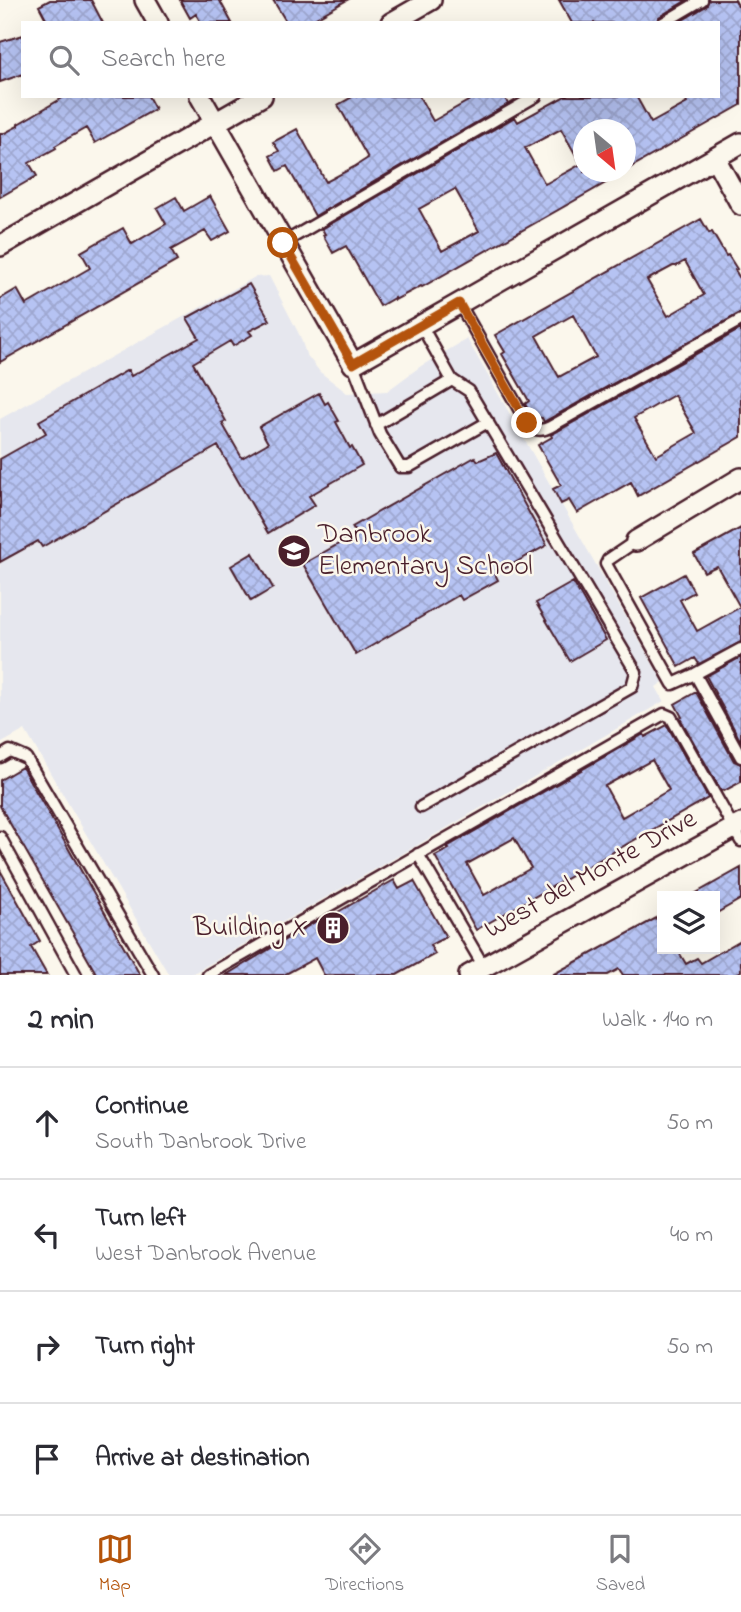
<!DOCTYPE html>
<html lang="en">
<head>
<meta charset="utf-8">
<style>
	:root { --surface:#fff; --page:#f7f7f7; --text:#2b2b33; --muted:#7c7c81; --line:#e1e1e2; --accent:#b45309 }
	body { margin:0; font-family:"Indie Flower",sans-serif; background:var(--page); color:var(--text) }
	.controls { position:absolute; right:21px; bottom:21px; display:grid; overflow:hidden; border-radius:0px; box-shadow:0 7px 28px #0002 }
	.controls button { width:63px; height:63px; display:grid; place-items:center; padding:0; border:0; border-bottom:2px solid var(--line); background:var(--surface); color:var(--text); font:35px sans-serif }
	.compass { position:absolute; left:573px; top:119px; width:63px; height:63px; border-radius:50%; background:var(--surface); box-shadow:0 7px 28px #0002; rotate:151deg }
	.stop { position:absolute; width:21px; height:21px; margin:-16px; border:5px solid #b45309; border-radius:50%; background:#fff }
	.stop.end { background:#b45309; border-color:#fff; box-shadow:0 2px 7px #0008 }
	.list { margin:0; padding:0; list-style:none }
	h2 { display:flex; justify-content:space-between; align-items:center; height:91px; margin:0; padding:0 28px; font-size:30px }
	h2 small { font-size:23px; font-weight:400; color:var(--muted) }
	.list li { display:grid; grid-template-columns:46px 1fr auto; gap:21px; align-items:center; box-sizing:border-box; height:112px; padding:0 28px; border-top:2px solid var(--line) }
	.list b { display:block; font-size:26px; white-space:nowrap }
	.list p { margin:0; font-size:23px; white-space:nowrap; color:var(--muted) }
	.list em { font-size:23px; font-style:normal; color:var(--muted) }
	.icon { flex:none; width:38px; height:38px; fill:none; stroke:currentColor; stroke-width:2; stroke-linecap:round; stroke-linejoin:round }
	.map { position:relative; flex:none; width:741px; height:975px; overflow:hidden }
	.search { position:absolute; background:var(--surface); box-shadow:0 7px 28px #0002; left:21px; right:21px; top:21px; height:77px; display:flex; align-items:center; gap:18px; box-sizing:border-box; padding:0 24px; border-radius:0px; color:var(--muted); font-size:26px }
	.sheet { height:539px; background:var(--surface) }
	nav { display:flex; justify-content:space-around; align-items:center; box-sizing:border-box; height:98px; border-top:2px solid var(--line); background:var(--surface); font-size:19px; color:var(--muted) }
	nav a { display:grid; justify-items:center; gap:4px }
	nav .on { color:var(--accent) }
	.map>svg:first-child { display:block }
	.built { fill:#e6e7ee }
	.building { fill:url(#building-cross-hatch); stroke:#4a1f2b; stroke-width:2; fill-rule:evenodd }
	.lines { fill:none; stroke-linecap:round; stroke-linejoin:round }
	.lane-casing { stroke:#4a1f2b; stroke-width:15 }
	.street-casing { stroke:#4a1f2b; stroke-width:24 }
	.lane { stroke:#fbf7ec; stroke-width:10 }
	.street { stroke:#fbf7ec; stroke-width:19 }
	.route { stroke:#b45309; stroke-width:9 }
	.labels { text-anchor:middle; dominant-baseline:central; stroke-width:5; stroke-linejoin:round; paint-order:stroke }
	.poi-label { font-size:28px; fill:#4a1f2b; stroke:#fbf7ec; text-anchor:start }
	.street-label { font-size:28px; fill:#4a1f2b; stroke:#fbf7ec }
</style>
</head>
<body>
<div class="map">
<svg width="741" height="975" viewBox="0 0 741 975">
	<defs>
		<pattern id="building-cross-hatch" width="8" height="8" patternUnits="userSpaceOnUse" patternTransform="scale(1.75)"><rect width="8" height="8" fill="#b6c3f3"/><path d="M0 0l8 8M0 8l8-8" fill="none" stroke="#9ea7d0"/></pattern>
	</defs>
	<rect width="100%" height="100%" fill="#fbf7ec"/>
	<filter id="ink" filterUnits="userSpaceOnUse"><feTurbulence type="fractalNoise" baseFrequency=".0143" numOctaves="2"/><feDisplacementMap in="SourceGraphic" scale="14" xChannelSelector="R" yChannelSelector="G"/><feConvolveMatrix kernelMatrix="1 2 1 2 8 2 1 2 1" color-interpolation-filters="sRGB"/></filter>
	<g filter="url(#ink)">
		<path class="built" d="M269,276L300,336L306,354L320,372L347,393L387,391L421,366L467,339L663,682L656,687L664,701L414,847L190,975H169L25,730L0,744V419L255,277Z"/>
		<path class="building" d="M50,0H91L103,23H48L39,6Z
			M180,0H222L220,1L232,23H201L196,14L190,18Z
			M273,0H347L307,23H287Z
			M559,0H687L659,17L656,23H572Z
			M709,0H735L741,11V105L626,170V130H584V172H625L422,287L421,286L395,300L394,298L380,306L346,246L333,253L323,235L325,234L322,229L515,117L518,122L565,96H636L651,123L687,103L683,96H718V23H678L706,6ZM561,129L581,164L545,184L525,148ZM455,189L479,231L442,251L419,209Z
			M23,35V74L0,82V42Z
			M66,96H148L155,109L95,143L86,128L55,146L56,148L29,163L37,176L0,197V133H5L18,126V124Z
			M354,96H419L433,121L477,96H504L508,104L315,216L287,166L278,171L270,156L279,151L273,142L297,129L326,182L354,167L368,158L338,105Z
			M210,196L230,231L212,241L205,231L171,250L177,261L0,362V299L17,289L26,305L90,268L81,252L123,228L132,244L166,224L157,208L176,197L184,211Z
			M701,219L709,233L712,232L726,256L728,255L737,269L735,270L741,280V313L547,420L544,422L542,418L532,417L525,404L529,401L502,354L505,352L495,335ZM685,261L704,295L668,316L647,280L673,266H676ZM573,315L596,357L559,377L536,336Z
			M249,284L270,320L249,331L252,335L233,346L230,341L193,363L226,421L222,423L242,458L268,443L259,427L319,393L325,404L328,402L339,421L336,422L350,448L352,447L362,465L309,496L315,505L268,533L218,446L42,547L38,541L0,562V459L46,433L39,421L128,370L131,376L199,338L187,318Z
			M741,329V437L638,496L631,482L577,513L569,500L561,504L553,489L561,485L538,445L552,437L551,435ZM674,395L696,433L656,456L634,418Z
			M496,453L547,545L495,574L498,580L462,600L459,595L356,655L303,564L356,534L352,527L475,457L478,461Z
			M741,528V642L699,664L695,658L679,667L641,598L684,574L694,592L680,600L697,631L740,607L717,566L704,572L694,554Z
			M253,553L273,588L251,601L231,566Z
			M573,582L606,640L570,661L536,603Z
			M741,657V742L706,676Z
			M696,692L734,761L741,764V782L724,791L723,790L721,791L680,718L682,717L675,704Z
			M667,725L708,798L476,930L435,856L449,849L447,847L644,734L645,737ZM652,760L669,790L622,817L605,786ZM514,838L531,868L484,895L467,864Z
			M22,767L100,904L140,975H97L0,806V780Z
			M741,868V899L715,914V896H691Z
			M0,870L40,941L31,947L47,975H0Z
			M394,880L399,889L414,881L446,937L430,945L435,954L397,975H324L315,958L284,975H226L320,919L322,921Z
			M662,915V949H677L686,964L697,958L701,963L741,940V971L735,975H623L619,969L608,975H552Z"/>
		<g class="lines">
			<defs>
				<path id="lane" d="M663,23L702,0
					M283,243L536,96
					M459,303L527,423C533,430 541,432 550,427L741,320
					M353,364L380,434L400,467H409L488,422
					M376,425L452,380
					M636,541L608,560L606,564L673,684L695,674L741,649
					M695,674L741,757
					M0,757L10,751L26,758L153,975
					M421,807L632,687L636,672L469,391L452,380L421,325
					M0,837L76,975
					M418,854L484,967
					M208,975L664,714L671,717L741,841"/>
				<path id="street" d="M145,0L158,23
					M391,23L431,0
					M200,96L353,364L741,143
					M715,158L741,205
					M0,246L262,96
					M636,541L741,478
					M469,975L741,824"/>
			</defs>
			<use href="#lane" class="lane-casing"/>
			<use href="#street" class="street-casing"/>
			<use href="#lane" class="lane"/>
			<use href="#street" class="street"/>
		</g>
	</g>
	<g class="lines" filter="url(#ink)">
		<path class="route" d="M283,243L353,364L459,303L527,423"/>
	</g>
	<defs>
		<symbol id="school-disc" viewBox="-11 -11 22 22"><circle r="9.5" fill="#4a1f2b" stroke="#fbf7ec"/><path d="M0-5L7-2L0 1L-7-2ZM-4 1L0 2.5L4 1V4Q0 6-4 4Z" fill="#fff"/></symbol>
		<symbol id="building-disc" viewBox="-11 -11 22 22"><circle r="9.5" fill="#4a1f2b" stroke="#fbf7ec"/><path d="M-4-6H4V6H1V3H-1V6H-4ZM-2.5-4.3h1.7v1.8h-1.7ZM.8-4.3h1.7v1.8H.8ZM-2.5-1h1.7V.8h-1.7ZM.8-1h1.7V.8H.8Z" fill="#fff"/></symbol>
	</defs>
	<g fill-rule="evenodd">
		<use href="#school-disc" x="275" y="532" width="38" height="38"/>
		<use href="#building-disc" x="314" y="909" width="38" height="38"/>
	</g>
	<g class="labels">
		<g class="poi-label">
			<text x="318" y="535">Danbrook<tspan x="318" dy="32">Elementary School</tspan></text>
			<text x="308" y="928" text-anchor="end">Building X</text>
		</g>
		<g class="street-label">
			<text transform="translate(591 875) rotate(-29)">West del Monte Drive</text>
		</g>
	</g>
</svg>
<div class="controls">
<button><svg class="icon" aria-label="layers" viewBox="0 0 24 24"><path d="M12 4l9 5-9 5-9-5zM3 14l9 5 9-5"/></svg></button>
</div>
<svg class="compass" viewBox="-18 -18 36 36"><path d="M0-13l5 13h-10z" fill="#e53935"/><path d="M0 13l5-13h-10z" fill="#7c7c81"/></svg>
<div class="stop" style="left:283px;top:243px"></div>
<div class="stop end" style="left:527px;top:423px"></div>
<div class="search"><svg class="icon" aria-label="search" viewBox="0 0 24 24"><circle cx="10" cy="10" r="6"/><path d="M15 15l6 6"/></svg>Search here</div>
</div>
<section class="sheet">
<h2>2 min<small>Walk · 140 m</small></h2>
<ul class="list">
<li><svg class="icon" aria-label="ahead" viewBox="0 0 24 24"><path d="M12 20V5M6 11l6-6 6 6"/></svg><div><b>Continue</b><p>South Danbrook Drive</p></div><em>50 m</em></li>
<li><svg class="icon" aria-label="left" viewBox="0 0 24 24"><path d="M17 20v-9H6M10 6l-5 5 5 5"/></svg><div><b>Turn left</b><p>West Danbrook Avenue</p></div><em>40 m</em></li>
<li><svg class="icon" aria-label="right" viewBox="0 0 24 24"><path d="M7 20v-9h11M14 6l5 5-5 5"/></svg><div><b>Turn right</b></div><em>50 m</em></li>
<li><svg class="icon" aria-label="arrive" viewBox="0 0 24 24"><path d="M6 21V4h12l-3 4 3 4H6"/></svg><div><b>Arrive at destination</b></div></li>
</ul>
</section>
<nav>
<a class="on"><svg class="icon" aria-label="map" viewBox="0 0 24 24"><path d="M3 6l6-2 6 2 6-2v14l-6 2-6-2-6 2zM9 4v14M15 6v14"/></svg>Map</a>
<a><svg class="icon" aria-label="directions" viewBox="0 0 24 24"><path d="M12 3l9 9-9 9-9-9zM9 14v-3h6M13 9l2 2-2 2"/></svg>Directions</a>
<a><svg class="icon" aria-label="saved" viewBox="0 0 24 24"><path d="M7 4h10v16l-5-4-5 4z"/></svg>Saved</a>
</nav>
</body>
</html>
